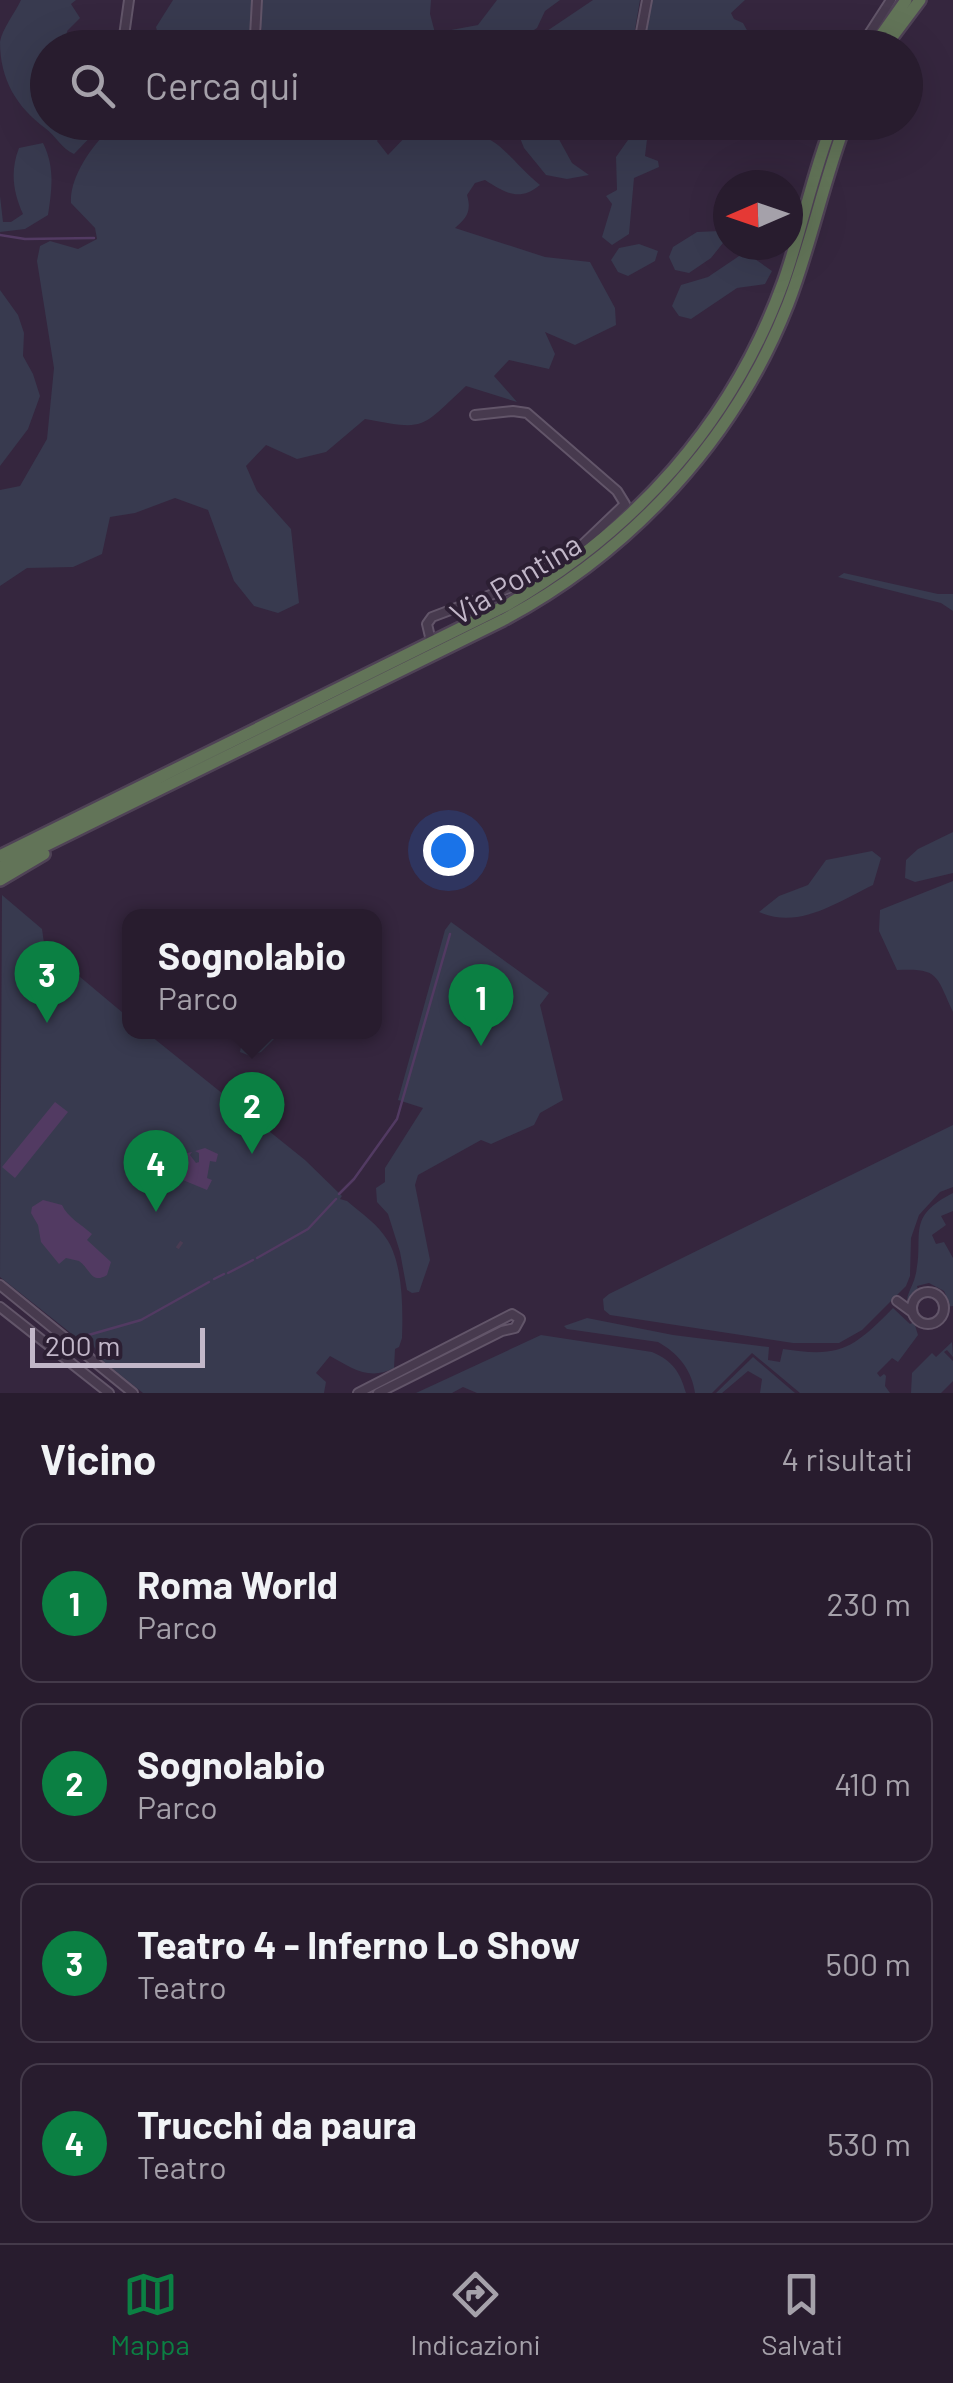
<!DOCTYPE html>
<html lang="it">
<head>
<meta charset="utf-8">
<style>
	:root { --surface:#281c2e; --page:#34293a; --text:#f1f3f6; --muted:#a5a1aa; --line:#443a4a; --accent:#0b8043 }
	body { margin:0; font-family:Barlow,sans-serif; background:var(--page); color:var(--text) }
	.compass { position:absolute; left:713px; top:170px; width:90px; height:90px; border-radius:50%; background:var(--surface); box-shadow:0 10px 40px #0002; rotate:268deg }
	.scale { position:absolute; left:30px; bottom:25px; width:175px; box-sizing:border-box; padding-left:10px; border:5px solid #c2b7c9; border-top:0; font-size:28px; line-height:35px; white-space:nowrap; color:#c2b7c9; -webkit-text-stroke:8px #2c1f33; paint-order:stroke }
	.you { position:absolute; left:448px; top:850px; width:35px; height:35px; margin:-25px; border:8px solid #fff; border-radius:50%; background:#1a73e8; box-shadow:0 0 0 15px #1a73e833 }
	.badge { display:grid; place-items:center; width:65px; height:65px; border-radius:50%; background:var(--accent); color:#fff; font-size:32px; font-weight:700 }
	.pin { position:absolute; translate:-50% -82px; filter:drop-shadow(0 2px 5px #0008) }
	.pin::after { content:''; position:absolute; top:52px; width:35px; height:30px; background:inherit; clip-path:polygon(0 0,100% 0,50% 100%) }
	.popup { position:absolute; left:122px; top:909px; width:260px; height:130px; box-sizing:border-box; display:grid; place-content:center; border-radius:20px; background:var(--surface); filter:drop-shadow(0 2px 8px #0005); font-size:32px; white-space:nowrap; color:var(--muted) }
	.popup b { font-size:38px; color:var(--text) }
	.popup::after { content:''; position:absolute; left:50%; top:100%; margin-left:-20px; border:20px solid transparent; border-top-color:var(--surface) }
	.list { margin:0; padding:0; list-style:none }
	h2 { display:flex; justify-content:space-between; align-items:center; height:130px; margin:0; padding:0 40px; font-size:42px }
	h2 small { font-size:32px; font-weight:400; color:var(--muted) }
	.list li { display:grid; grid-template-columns:65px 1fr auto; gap:30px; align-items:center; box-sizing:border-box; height:160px; margin:0 20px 20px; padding:0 20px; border:2px solid var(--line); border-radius:20px }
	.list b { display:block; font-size:38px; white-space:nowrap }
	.list p { margin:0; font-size:32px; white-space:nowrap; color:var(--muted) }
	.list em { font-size:32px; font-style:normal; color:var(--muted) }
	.icon { flex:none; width:55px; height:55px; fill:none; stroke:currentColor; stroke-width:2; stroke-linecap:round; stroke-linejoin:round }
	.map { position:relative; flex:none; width:953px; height:1393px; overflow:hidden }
	.search { position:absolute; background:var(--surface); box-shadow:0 10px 40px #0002; left:30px; right:30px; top:30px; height:110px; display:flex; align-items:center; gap:25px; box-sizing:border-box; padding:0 35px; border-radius:55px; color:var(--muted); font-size:38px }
	.sheet { height:850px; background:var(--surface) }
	nav { display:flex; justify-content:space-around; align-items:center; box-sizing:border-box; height:140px; border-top:2px solid var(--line); background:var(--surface); font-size:28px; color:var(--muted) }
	nav a { display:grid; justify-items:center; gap:5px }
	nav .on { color:var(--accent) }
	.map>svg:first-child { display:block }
	.green { fill:#383a4f }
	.water { fill:#523a62 }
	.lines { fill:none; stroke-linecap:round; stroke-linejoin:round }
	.stream { stroke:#523a62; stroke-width:2.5 }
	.minor-tunnel { stroke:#4a3c53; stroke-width:8; stroke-dasharray:8 4; stroke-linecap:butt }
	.minor-casing { stroke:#625569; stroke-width:12 }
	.highway-casing { stroke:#4f4256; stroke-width:16 }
	.minor { stroke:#473a4e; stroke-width:8 }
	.highway { stroke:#627458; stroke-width:11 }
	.labels { text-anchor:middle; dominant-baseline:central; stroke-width:8; stroke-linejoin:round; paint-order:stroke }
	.street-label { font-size:30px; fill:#c2b7c9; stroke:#2c1f33 }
</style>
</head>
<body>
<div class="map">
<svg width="953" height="1393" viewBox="0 0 953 1393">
	<rect width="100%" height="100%" fill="#35263e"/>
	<path class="green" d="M21,0H76L71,4L80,18L67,31L71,47L48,48V122L104,123L74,154C62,149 56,136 45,128C17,107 0,80 0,42C2,29 15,13 21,0Z
		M173,0H253L249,44L253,47L153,48L160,42L156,27Z
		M263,0H431L430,14L435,33L478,25L497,0H560L545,11L537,28L507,47H300C261,42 257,39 263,0Z
		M593,0H640L632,47H531L544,33Z
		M652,0H745L731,13L734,19L743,23L749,34L748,47H643Z
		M119,122L390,123L377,141L388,155L410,132L425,128L437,136C500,127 497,149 540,185C519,202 506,193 485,180L475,183L467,195C472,212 466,218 455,228L545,257L590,262L615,308L616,325L575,345L545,332L555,354L549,369L509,360L494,376L517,402L466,386C420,428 428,431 365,419L326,452L297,459L266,445L246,466L257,491L291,529L299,603L278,613L254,606L234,581L208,510L175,498L135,513L110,517L102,554L73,567L27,568L0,586V490L20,486L47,439L54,368L37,261L40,246L50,241L78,249L97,239L95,228L71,203C69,176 96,138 119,122Z
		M514,123H550L572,163L589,175L567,179L546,175L524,148Z
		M637,123H649L645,156L658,161L659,167L634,178L629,234L612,245L602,237L612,204L606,196L617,190L616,157L635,130Z
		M43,143C55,167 52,189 48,215L25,229L0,232V196L3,222H11L23,214C13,192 10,171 19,148Z
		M720,231L727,238L711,258L689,273L675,270L669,257L673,247L697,232Z
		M639,244L658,251L655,261L628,276L618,272L611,260L619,248Z
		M745,252L772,271L765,284L737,288L691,319L679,316L672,306L681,285L708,277Z
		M0,290L18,315L24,333L23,356L33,374L40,396L28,429L0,466Z
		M844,573L938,594H953V611L941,603L838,577Z
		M953,832V873L915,882L905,878L906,860L918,849Z
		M872,851L881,858L873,885C837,902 799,930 759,912L779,896L808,885L826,860Z
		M953,881V1012C936,975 939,968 897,970L879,931L880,910Z
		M2,895L42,929L44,943L69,963L67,966L129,1018L130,1032H146L305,1160L342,1196L340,1199L347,1201C361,1213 378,1224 388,1241C403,1266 403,1309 402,1338L399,1347L395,1349L394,1368C369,1381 352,1368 330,1356L316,1373L326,1382L324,1393H143L99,1358L91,1339L82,1342L0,1277Z
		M451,922L549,993L540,1005L563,1100L540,1113L534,1125L491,1144L481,1140L418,1175L415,1185L430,1260L419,1292L412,1293L407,1290L400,1252L388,1214L377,1202L376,1188L385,1182V1168L423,1108L398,1100L445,930Z
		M244,1032H281L261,1052L250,1056L240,1052Z
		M953,1125V1187L940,1192L919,1215L911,1238L910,1276L906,1286L862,1330L839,1343H793L610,1315L604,1310L603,1299L609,1294Z
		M953,1193V1211L941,1216L946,1225L932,1235L936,1244L944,1242L953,1258V1306L946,1307L950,1304L944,1291L929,1283L917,1286L918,1290L907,1300C908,1292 913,1285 915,1277C926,1237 903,1218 953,1193Z
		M893,1308L910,1324L914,1322L918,1335L898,1362L892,1358L877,1373L880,1377L884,1374L886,1376L885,1386L890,1393H800L752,1353L712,1393H695C692,1370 678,1353 658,1342L567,1329L564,1326L587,1318L673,1335L769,1347L768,1360L780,1362L783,1349C840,1358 853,1349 893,1308Z
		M541,1335L652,1352C673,1361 680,1372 686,1393H477L463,1387L452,1393H416Z
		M952,1342L953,1357L947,1350L944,1352L953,1361V1381L941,1393H911L912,1373L932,1353L936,1357Z
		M753,1357L795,1393H760L762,1379L748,1371L722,1393H716Z"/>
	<path class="water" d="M55,1102L68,1112L15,1178L2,1167Z
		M205,1148L218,1154L216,1162L210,1161L207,1178L212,1180L207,1190L178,1178L173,1170L182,1154L192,1152L190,1155L196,1163L199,1162V1153L195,1151Z
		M43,1200L62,1205C67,1217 82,1225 92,1234L87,1240L111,1262L107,1275C91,1285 90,1268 79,1261L66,1258L59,1264L41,1242L38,1225L31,1213L32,1207Z"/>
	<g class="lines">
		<path class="stream" d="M0,235L25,239L94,238
			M339,1194L354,1179L397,1119L450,934
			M257,1258L308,1229L336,1199
			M228,1273L253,1260
			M214,1279L224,1274
			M78,1338L141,1320L209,1282"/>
		<path class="minor-tunnel" d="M178,1244L181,1246"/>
		<defs>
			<path id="minor" d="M257,0L255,36L262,44L277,48
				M123,43L129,0
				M638,48L647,0
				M860,48L891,0
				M820,123V122
				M431,641L427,624L432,617L525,582L579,548L625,504L617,491L527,413L513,411L475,415
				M0,1285L133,1393
				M912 1308a16 16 0 1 1 32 0a16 16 0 1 1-32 0Z
				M897,1301L912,1312
				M0,1307L109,1393
				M358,1393L512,1314L520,1319L515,1328L502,1331L378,1393"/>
			<path id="highway" d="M872,48L906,0
				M884,48L920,0
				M0,856L507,605C635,531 732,423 783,283C802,230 812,174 833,122
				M0,868L503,620C631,552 735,439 788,304C811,245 823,182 846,122
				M0,880L44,854"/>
		</defs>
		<use href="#minor" class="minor-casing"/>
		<use href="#highway" class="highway-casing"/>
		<use href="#minor" class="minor"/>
		<use href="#highway" class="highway"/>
	</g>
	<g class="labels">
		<g class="street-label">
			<text transform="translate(515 578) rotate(-31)">Via Pontina</text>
		</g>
	</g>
</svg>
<svg class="compass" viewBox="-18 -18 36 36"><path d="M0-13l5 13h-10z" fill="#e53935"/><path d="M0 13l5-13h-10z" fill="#a5a1aa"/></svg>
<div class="scale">200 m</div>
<div class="you"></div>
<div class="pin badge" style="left:481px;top:1046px">1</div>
<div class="pin badge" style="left:252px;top:1154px">2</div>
<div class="popup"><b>Sognolabio</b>Parco</div>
<div class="pin badge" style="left:47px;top:1023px">3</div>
<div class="pin badge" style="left:156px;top:1212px">4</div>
<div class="search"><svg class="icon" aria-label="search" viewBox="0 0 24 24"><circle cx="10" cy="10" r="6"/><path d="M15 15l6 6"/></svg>Cerca qui</div>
</div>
<section class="sheet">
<h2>Vicino<small>4 risultati</small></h2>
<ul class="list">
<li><span class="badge">1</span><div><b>Roma World</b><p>Parco</p></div><em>230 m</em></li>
<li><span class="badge">2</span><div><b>Sognolabio</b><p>Parco</p></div><em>410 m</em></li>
<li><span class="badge">3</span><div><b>Teatro 4 - Inferno Lo Show</b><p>Teatro</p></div><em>500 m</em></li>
<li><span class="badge">4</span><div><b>Trucchi da paura</b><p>Teatro</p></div><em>530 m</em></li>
</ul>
</section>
<nav>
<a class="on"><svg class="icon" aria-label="map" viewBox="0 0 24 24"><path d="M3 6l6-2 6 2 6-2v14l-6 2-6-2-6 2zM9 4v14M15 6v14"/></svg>Mappa</a>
<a><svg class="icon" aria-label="directions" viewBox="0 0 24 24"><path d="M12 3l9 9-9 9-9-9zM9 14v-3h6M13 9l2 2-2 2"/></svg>Indicazioni</a>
<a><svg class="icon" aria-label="saved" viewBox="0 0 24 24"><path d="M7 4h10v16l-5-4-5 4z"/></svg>Salvati</a>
</nav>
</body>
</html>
